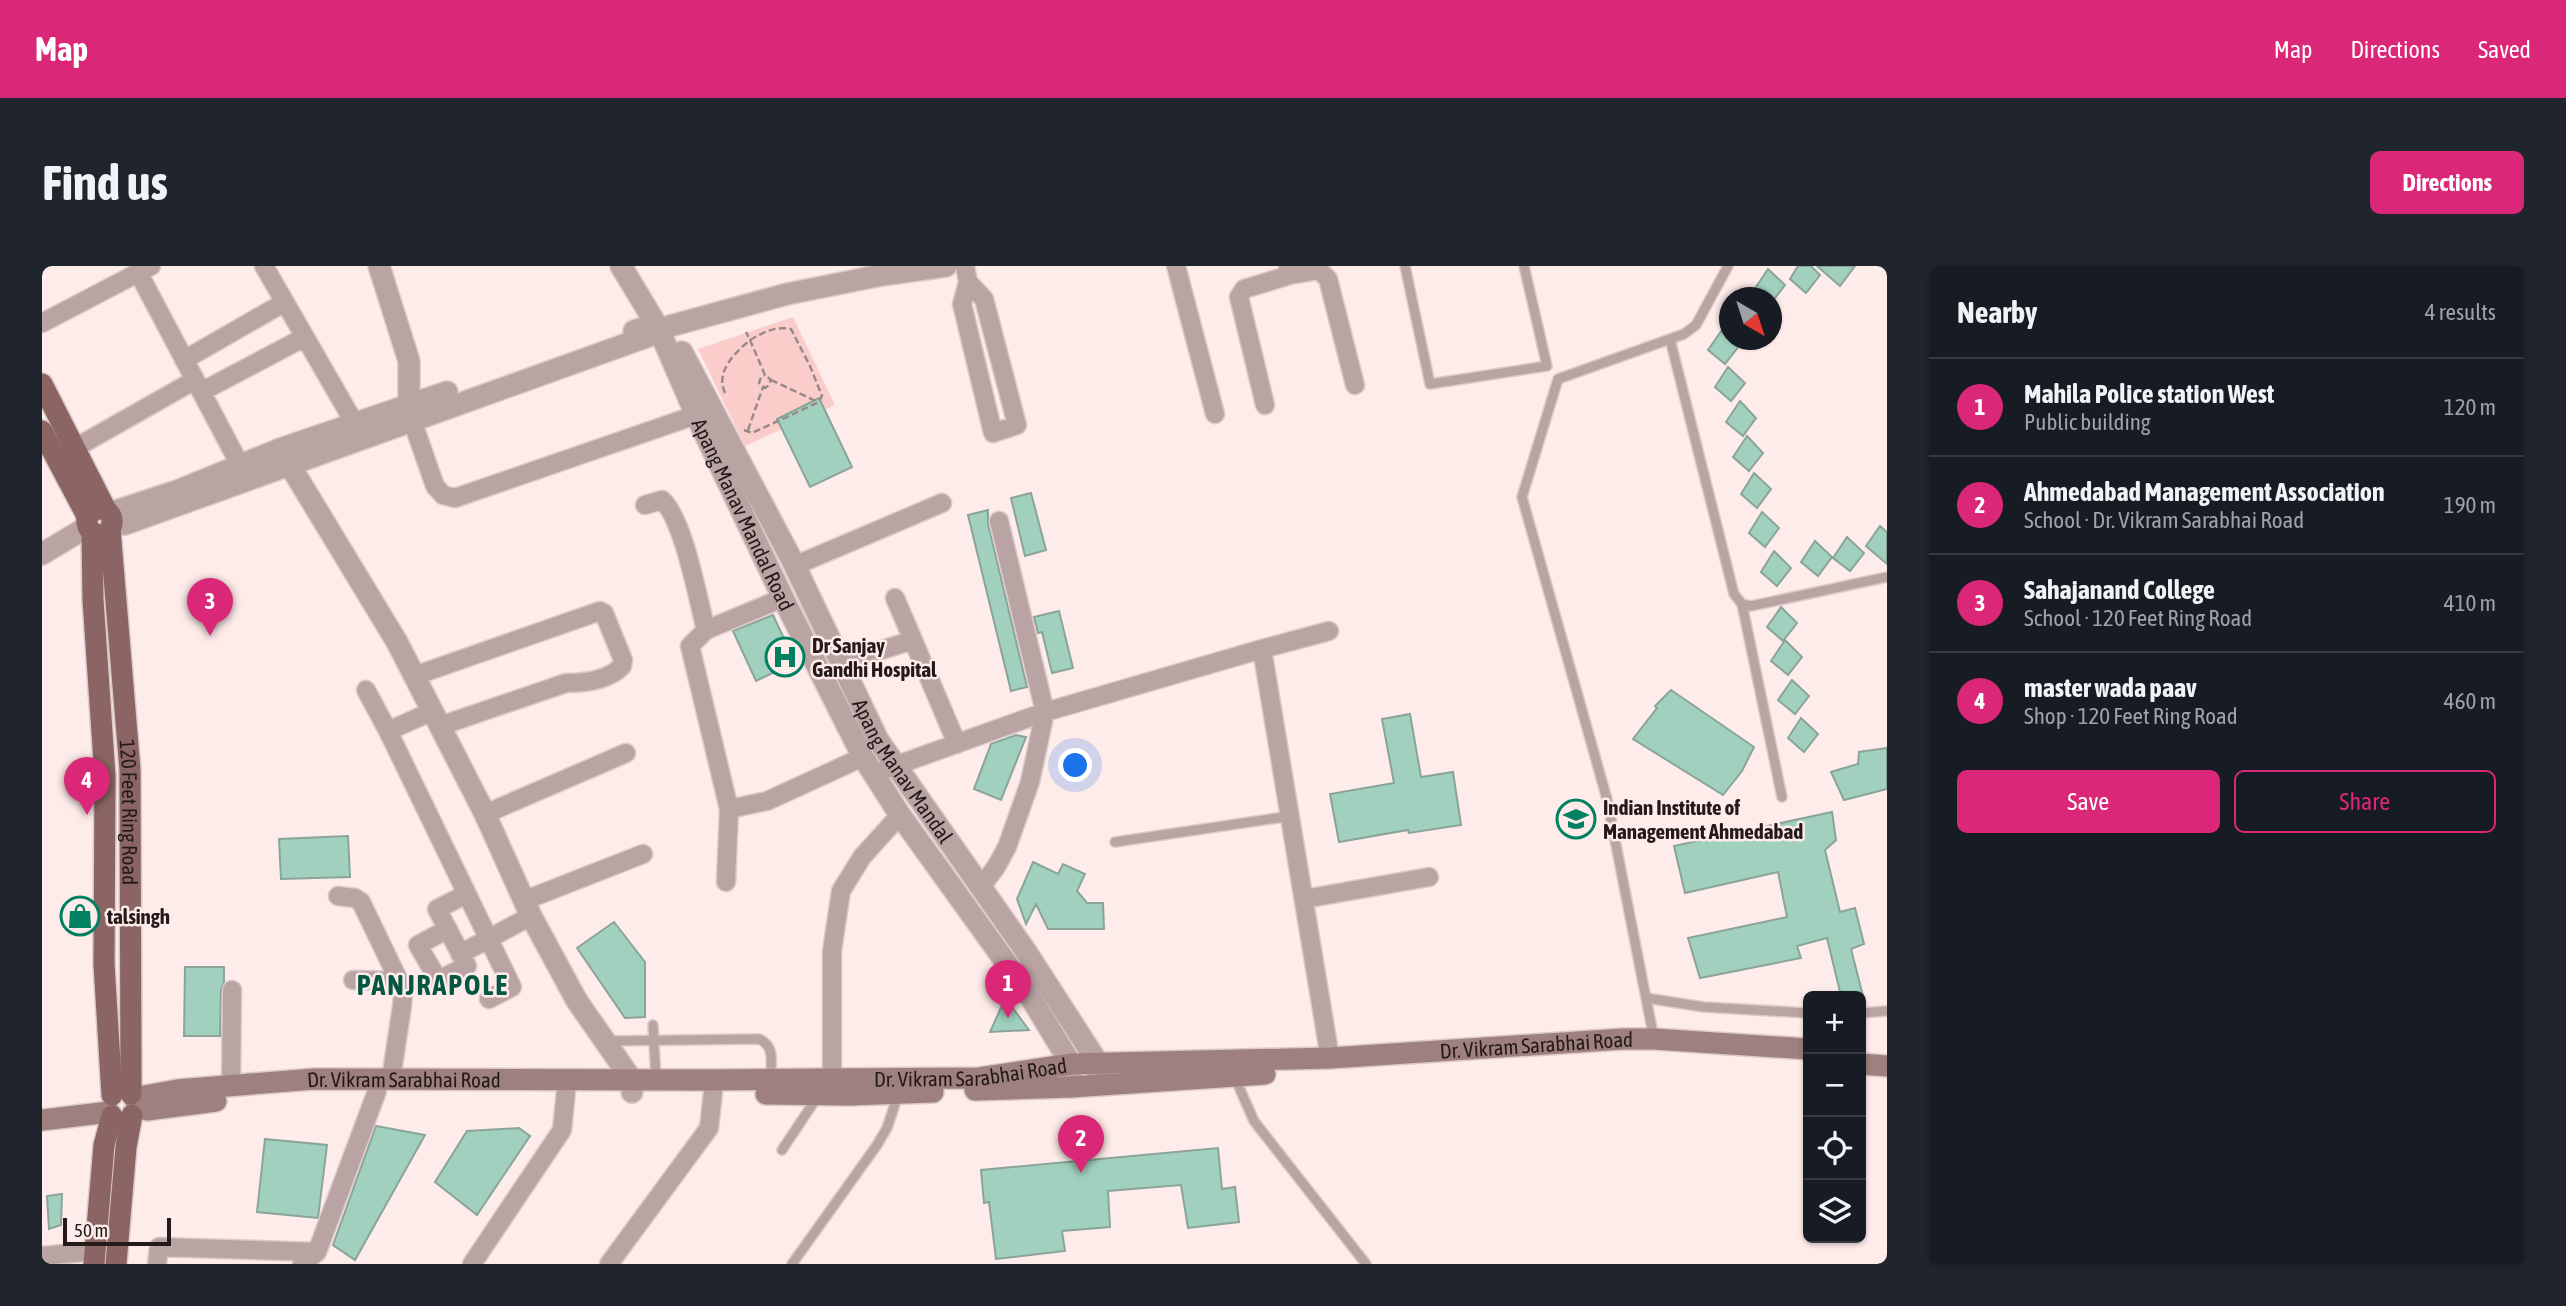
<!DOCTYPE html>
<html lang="en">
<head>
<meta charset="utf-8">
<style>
	:root { --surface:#171b24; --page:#20242c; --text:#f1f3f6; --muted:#9ea1a6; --line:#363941; --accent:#db2777 }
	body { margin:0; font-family:"Asap Condensed",sans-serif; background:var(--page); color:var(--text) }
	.controls { position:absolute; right:21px; bottom:21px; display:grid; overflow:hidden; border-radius:10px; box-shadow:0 2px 5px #0004 }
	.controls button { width:63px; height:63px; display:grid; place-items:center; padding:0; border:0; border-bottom:2px solid var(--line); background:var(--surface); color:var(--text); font:35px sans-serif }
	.compass { position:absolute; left:1677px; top:21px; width:63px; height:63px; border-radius:50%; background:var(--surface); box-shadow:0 2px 5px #0004; rotate:141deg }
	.scale { position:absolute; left:21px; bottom:18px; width:108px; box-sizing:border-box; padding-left:7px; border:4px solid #241a19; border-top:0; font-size:19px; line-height:24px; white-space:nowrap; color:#241a19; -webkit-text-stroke:5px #feecea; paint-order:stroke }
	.you { position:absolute; left:1034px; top:500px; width:24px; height:24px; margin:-18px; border:5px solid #fff; border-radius:50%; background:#1a73e8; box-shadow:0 0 0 10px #1a73e833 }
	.badge { display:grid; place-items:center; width:46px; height:46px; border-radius:50%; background:var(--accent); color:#fff; font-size:23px; font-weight:700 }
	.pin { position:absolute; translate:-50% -58px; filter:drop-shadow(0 2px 4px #0008) }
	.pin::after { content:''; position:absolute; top:37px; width:24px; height:21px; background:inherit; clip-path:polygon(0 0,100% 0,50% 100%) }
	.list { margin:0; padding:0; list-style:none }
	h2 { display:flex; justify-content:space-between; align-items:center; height:91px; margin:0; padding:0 28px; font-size:30px }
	h2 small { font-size:23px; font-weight:400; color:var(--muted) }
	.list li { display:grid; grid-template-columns:46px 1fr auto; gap:21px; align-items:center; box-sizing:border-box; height:98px; padding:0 28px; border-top:2px solid var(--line) }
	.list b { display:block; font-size:26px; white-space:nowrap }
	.list p { margin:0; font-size:23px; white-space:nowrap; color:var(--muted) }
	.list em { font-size:23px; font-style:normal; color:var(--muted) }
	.actions { display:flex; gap:14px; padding:21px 28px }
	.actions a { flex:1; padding:16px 0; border:2px solid var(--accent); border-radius:10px; text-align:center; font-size:24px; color:var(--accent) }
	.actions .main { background:var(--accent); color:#fff }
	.icon { flex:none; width:38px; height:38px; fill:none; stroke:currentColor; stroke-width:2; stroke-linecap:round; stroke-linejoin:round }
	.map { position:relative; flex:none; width:1845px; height:998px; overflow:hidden; border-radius:10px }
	header { display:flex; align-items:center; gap:42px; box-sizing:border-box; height:98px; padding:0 35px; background:var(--accent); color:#fff }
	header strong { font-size:33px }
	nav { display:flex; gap:38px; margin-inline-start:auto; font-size:24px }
	.intro { display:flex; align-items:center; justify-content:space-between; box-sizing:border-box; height:168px; padding:0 42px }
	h1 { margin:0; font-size:49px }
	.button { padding:18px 32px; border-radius:10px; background:var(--accent); color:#fff; font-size:24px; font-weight:700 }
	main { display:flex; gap:42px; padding:0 42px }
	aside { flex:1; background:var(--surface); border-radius:10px; box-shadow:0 2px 5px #0004 }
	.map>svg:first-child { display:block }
	.green { fill:#fbcdca }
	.building { fill:#a1d1be; stroke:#8aa499; stroke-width:2 }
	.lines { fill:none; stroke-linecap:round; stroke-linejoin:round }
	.service-casing { stroke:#dbcac9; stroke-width:12 }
	.minor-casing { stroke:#dbcac9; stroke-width:21 }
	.tertiary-casing { stroke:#dbcac9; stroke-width:24 }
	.secondary-casing { stroke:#dbcac9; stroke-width:24 }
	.primary-casing { stroke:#dbcac9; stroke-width:24 }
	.path { stroke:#998a89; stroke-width:2.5; stroke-dasharray:7 3.5; stroke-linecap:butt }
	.service { stroke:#baa4a3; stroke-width:9 }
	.minor { stroke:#baa4a3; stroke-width:18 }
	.tertiary { stroke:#baa4a3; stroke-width:21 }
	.secondary { stroke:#9e807e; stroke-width:21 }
	.primary { stroke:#8a6563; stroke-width:21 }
	.labels { text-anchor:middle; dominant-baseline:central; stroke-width:5; stroke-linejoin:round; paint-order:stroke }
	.street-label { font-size:21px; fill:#241a19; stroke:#feecea }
	.poi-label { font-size:21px; font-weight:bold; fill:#241a19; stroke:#feecea; text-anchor:start }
	.district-label { font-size:28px; font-weight:bold; letter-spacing:2px; fill:#055742; stroke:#feecea }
</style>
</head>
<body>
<header>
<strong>Map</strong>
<nav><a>Map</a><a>Directions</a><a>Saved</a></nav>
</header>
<div class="intro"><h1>Find us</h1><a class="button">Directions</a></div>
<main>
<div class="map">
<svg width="1845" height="998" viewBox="0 0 1845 998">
	<rect width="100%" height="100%" fill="#feecea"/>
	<path class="green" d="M751,51L793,139L703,180L656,83Z"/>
	<path class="building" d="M1756,0H1769L1778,9L1764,27L1748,13Z
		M1775,0H1813L1798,20Z
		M1726,3L1743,19L1733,32H1722L1712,24Z
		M1680,64L1697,80L1683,98L1666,84Z
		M1686,101L1703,117L1689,135L1673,121Z
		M777,132L810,201L768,221L735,153Z
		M1698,135L1714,152L1701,170L1684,156Z
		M1705,170L1721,187L1707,205L1691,191Z
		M1712,207L1729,223L1715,242L1699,228Z
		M989,227L1004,284L983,290L969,232Z
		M946,244V258L985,421L969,425L926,249Z
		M1720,246L1737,262L1723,281L1707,267Z
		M1838,260L1845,266V298L1824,280Z
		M1805,271L1822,287L1808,305L1791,292Z
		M1773,275L1790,291L1776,310L1759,296Z
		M1732,285L1749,302L1735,320L1719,306Z
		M1739,341L1755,357L1741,375L1725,361Z
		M1017,345L1031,402L1010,407L1000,366L996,367L992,351Z
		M731,349L753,396L714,415L691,365Z
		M1743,374L1760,391L1746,409L1729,395Z
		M1750,414L1767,430L1753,448L1736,434Z
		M1629,424L1712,481L1700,505L1681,529L1591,473L1615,442L1613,440Z
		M1368,448L1379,511L1411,506L1419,559L1367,567L1366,564L1297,576L1288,528L1352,517L1340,453Z
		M1759,452L1776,468L1762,486L1746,472Z
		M974,469L984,471L959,534L932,523L949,478Z
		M1845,482V523L1802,534L1789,506L1816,498L1817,486Z
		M1790,546L1794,574L1783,584L1798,646L1813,642L1822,678L1809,683L1821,730H1799L1785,672L1755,680L1759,692L1658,712L1646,672L1745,651L1736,606L1643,627L1632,580Z
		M306,570L308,611L239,613L237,573Z
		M991,596L1016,608L1021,598L1043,608L1035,625L1045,637H1061L1062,663H1006L994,638L984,658L975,633Z
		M572,656L603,696V751L583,752L535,682Z
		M143,701H182V716L179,724L178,770H142Z
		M962,735L964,739L967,737L987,764L948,766Z
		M334,860L383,869L313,994L291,979Z
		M477,862L488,870L435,949L393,916L425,865Z
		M223,873L285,879L276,952L215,946Z
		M1176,882L1180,923L1193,921L1197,956L1146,962L1139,919L1066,925L1068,961L1020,965L1023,985L954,993L947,936L942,937L939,904Z
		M20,928L19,959L7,963L5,930Z"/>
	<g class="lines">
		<defs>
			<path id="service" d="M1363,0L1388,118L1505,100L1482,0
				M1628,73L1692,328L1700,338L1709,340L1845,311
				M1700,338L1740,531
				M1073,576L1249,550
				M1604,732L1662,741L1766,747
				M1819,747L1845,745
				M611,759L614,812
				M1612,773L1565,533L1480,231L1516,113L1642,68L1654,59L1686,0
				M565,775L717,773C734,780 729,799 728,814
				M1193,812L1212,855L1324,998
				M740,884L776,830
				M750,998L835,879L845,862L856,829"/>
			<path id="minor" d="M222,0L313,158
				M923,0L926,16L942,33L975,159L951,167L920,38L926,16
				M1134,0L1173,148
				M1246,0L1248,9L1277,4L1286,13L1313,119
				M96,6L198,199
				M0,57L109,0
				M142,94L243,36
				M159,126L263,71
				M1223,139L1197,31L1202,23L1248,9
				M370,154L393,220L401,229L413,232L654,149
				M33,182L153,114
				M603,239L620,234C642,254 656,334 664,364L741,332
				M752,300L900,237
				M664,364L648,380L687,543L684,616
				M871,374L915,478
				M1220,383L1287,365
				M799,397L871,374L853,332
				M372,410L558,345L562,347L581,394L580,400C567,414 543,417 524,417L398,460
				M324,424L346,465
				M391,445L346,465L470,721L447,733
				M844,503L1003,446L1220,383L1288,792
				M687,543L725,535L821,491
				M443,548L584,487
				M939,621L954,601L965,581L988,516L1003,446L957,255
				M296,630L313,632L319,636L358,717L361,728L360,740L349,813
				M1262,633L1387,611
				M481,635L601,588
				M406,663L376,679L396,714L425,700L395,643L425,628
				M418,688L489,650
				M311,714L357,715
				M790,814V685L799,625L820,591L858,549
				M189,820L190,724
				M0,990L53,985
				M115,998L117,981L275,986
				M260,998L275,986L335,825
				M430,998L520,864L524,825
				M567,998L667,862L671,826"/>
			<g id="tertiary">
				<path d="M337,0L367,95V139"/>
				<path d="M579,0L614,58L592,65"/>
				<path d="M628,60L745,28L840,9L904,0"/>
				<path id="s1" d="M640,86L751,296L836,474L985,687L1056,797V814"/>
				<path d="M238,183L355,376L443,548L489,650L535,735L590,814V826"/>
				<path d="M68,247L135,225L238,183L405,126"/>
				<path id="s2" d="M70,259L83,258L618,66L654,149L741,332L821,491L858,549L986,727L1029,798V821"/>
				<path d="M0,288L45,261"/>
			</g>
			<g id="secondary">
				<path d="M1819,798L1845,800"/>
				<path d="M933,824L1029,821L1223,808"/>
				<path d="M724,828L808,829L891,826"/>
				<path id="s3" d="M92,832L135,824L272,813L662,814L937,812L1029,798L1288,792L1581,773H1612L1766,783"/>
				<path d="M105,844L174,835"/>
				<path d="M0,854L67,846"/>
			</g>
			<g id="primary">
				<path d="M0,118L64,244C72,250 72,260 65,267C52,272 43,263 45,250L55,242L64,244"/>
				<path d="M0,165L45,250"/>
				<path id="s4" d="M68,263L88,504L89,828"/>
				<path d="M50,266L51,334L63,510L62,698L70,829"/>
				<path d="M52,998L62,879L70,850"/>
				<path d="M74,998L84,881L90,849"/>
			</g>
		</defs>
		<use href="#service" class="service-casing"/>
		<use href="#minor" class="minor-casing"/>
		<use href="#tertiary" class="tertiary-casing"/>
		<use href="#secondary" class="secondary-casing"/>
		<use href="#primary" class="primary-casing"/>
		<path class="path" d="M729,114L776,136
			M683,127C673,105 693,87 708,74L723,109L729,114L726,120L723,122L717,117L719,111L723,109
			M702,164L710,167L777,136L780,130L768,100L749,63C733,60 722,66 708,74L704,66
			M706,164L721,121"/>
		<use href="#service" class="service"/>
		<use href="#minor" class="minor"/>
		<use href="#tertiary" class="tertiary"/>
		<use href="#secondary" class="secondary"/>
		<use href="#primary" class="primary"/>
	</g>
	<defs>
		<symbol id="hospital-ring" viewBox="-11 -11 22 22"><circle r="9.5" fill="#feecea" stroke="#018162" stroke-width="1.5"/><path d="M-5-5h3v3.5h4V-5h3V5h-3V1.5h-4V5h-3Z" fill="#018162"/></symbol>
		<symbol id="university-ring" viewBox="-11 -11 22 22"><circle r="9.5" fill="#feecea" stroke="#018162" stroke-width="1.5"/><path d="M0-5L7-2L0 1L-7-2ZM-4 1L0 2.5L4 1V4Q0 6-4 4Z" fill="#018162"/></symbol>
		<symbol id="shop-ring" viewBox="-11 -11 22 22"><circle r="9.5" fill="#feecea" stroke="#018162" stroke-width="1.5"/><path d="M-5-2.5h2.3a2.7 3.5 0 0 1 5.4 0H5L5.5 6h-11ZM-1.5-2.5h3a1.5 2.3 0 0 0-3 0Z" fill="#018162"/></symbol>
	</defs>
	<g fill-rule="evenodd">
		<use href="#hospital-ring" x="721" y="369" width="44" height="44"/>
		<use href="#university-ring" x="1512" y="531" width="44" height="44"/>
		<use href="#shop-ring" x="16" y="628" width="44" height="44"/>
	</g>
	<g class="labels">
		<g class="street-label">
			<text stroke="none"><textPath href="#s2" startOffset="782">Apang Manav Mandal Road</textPath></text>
			<text stroke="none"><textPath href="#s1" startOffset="474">Apang Manav Mandal</textPath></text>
			<text stroke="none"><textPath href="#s4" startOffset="284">120 Feet Ring Road</textPath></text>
			<text stroke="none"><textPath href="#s3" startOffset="1405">Dr. Vikram Sarabhai Road</textPath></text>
			<text stroke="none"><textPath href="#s3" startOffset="838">Dr. Vikram Sarabhai Road</textPath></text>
			<text stroke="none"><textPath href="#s3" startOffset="271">Dr. Vikram Sarabhai Road</textPath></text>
		</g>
		<g class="poi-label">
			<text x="770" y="379">Dr Sanjay<tspan x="770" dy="24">Gandhi Hospital</tspan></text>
			<text x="1561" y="541">Indian Institute of<tspan x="1561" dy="24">Management Ahmedabad</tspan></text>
			<text x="65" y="650">talsingh</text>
		</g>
		<g class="district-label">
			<text x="391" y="719">PANJRAPOLE</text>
		</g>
	</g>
</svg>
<div class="controls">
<button>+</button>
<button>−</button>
<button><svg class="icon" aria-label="locate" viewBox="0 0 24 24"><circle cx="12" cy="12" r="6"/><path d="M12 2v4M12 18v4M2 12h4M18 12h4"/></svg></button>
<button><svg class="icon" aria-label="layers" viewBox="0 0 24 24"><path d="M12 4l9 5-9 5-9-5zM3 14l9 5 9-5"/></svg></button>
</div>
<svg class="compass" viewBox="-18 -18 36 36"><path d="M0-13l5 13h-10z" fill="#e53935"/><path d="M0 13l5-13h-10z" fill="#9ea1a6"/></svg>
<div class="scale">50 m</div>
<div class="you"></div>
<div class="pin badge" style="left:966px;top:752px">1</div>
<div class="pin badge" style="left:1039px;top:907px">2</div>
<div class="pin badge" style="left:168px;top:370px">3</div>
<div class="pin badge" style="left:45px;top:549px">4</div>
</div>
<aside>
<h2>Nearby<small>4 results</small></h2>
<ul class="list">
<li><span class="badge">1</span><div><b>Mahila Police station West</b><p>Public building</p></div><em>120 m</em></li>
<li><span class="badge">2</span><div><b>Ahmedabad Management Association</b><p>School · Dr. Vikram Sarabhai Road</p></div><em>190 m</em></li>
<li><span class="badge">3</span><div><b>Sahajanand College</b><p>School · 120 Feet Ring Road</p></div><em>410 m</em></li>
<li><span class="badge">4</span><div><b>master wada paav</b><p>Shop · 120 Feet Ring Road</p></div><em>460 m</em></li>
</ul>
<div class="actions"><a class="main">Save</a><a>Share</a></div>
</aside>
</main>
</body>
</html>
